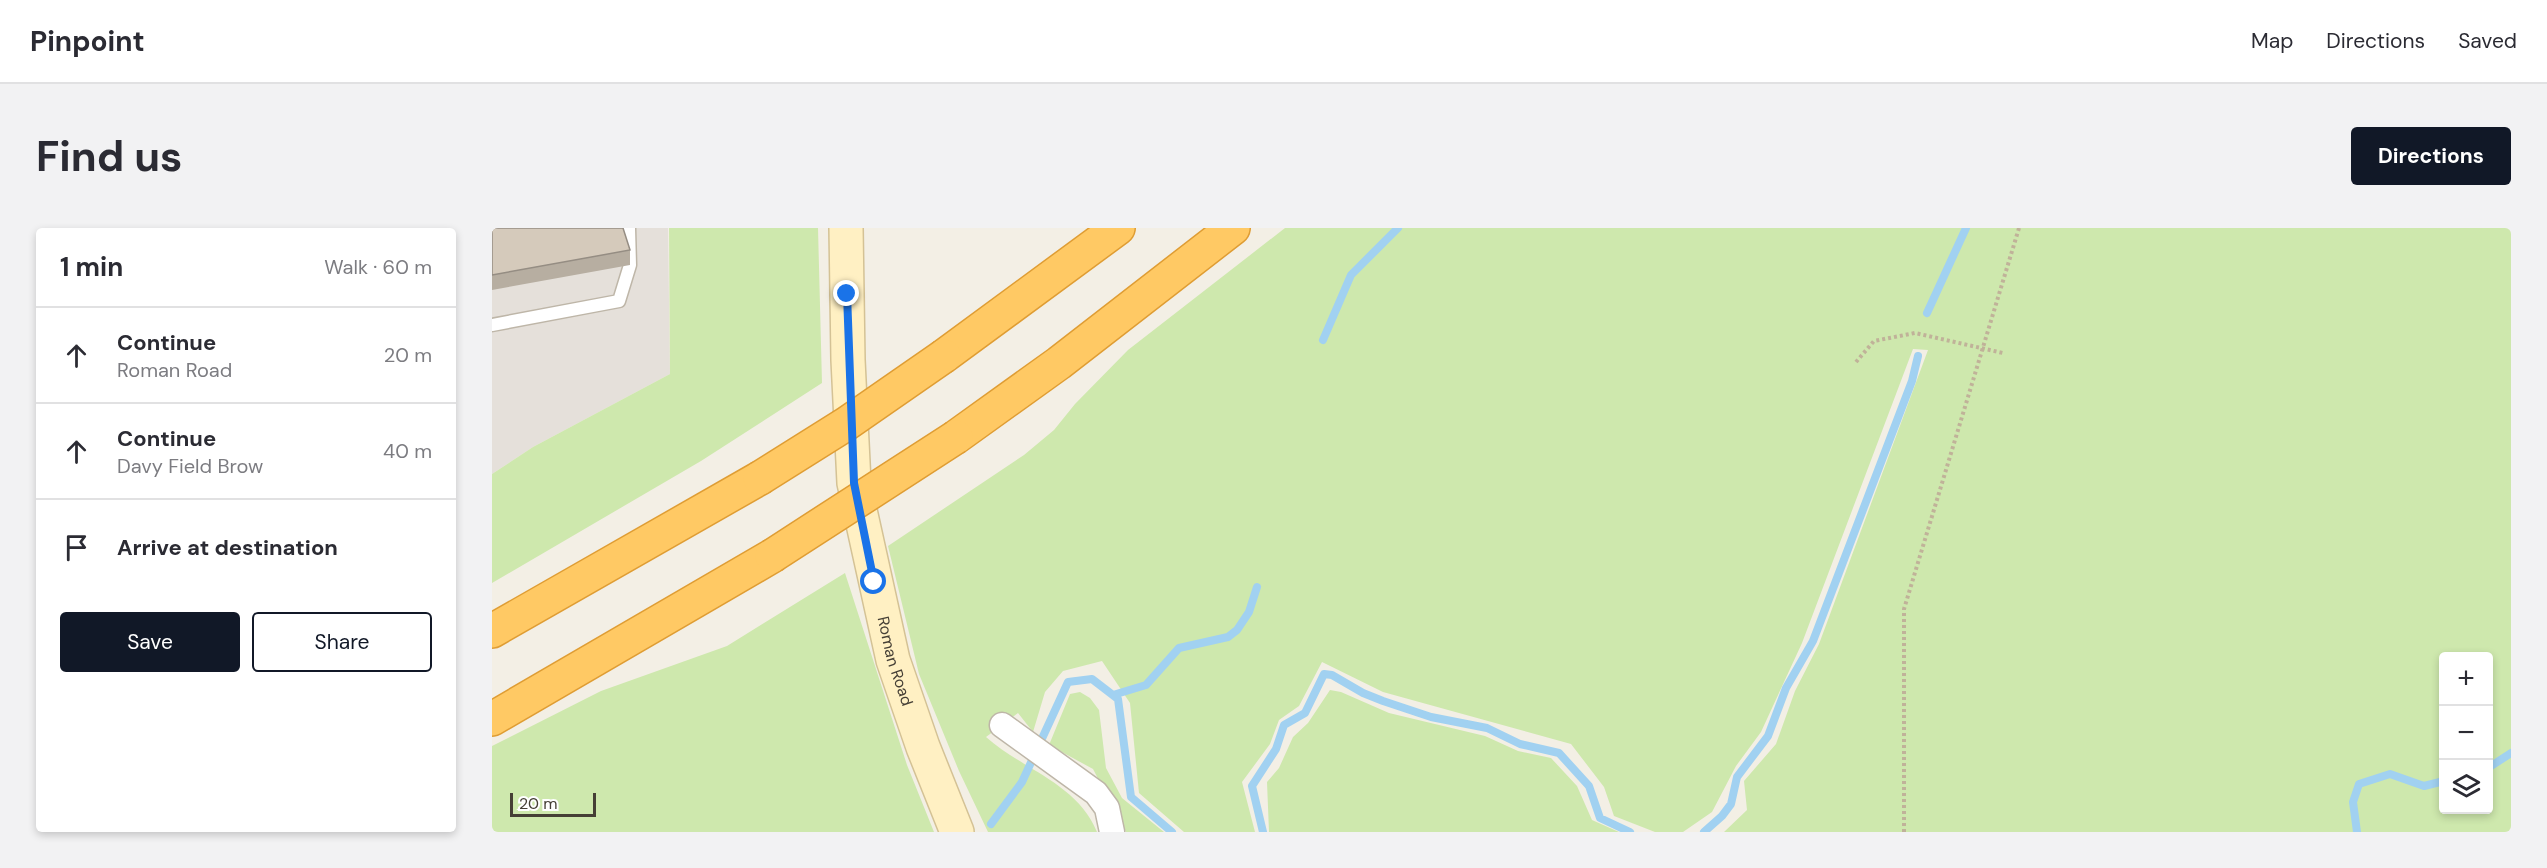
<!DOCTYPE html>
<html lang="en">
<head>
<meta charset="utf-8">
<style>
	:root { --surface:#fff; --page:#f2f2f3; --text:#2b2b33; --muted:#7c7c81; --line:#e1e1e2; --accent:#111827 }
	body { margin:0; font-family:"DM Sans",sans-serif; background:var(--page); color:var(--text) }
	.controls { position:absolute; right:18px; bottom:18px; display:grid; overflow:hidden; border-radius:6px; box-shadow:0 3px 9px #0003 }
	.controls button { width:54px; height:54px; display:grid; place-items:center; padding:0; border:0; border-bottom:2px solid var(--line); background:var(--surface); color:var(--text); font:30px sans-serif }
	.scale { position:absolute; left:18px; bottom:15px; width:86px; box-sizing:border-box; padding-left:6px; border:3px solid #453f35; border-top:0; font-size:16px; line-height:21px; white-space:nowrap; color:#453f35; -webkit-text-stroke:4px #fff; paint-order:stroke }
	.stop { position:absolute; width:18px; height:18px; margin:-14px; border:4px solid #1a73e8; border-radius:50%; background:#fff }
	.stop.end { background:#1a73e8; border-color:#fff; box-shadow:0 2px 6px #0008 }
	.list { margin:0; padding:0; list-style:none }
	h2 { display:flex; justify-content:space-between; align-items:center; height:78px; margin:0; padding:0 24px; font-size:26px }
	h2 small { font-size:20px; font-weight:400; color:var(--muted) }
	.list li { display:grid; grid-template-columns:39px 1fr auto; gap:18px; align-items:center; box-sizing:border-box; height:96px; padding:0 24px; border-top:2px solid var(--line) }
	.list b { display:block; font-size:22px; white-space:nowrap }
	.list p { margin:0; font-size:20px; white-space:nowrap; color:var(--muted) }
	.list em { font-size:20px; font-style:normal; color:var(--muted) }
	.actions { display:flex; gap:12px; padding:18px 24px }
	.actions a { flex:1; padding:14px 0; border:2px solid var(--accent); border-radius:6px; text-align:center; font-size:21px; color:var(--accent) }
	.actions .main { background:var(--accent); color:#fff }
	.icon { flex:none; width:33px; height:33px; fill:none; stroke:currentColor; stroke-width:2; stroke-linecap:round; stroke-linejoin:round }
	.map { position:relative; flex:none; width:2019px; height:604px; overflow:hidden; border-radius:6px }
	header { display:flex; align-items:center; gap:36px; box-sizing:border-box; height:84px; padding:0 30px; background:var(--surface); border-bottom:2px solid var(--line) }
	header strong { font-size:28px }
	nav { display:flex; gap:33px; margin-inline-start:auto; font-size:21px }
	.intro { display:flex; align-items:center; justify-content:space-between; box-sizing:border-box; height:144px; padding:0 36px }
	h1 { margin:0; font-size:42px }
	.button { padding:15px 27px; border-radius:6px; background:var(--accent); color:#fff; font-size:21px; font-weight:700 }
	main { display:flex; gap:36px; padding:0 36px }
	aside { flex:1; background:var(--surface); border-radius:6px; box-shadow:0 3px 9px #0003 }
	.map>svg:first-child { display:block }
	.industrial { fill:#e5e0da }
	.green { fill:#cee8ad; fill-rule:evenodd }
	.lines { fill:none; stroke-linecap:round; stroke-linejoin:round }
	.stream { stroke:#a1d1f1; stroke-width:8 }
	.lane-casing { stroke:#beb6a8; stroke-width:15 }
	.street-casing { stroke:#beb6a8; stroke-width:27 }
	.secondary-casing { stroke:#d4c295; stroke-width:36 }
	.highway-casing { stroke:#df9d34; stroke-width:36 }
	.path { stroke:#c0b299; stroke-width:4; stroke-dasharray:3 3; stroke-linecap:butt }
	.lane { stroke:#fff; stroke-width:12 }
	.street { stroke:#fff; stroke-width:24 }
	.secondary { stroke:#fff0c3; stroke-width:33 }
	.highway { stroke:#ffc964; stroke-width:33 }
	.highway-bridge-casing { stroke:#df9d34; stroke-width:36; stroke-linecap:butt }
	.highway-bridge { stroke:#ffc964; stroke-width:33 }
	.wall { fill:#b7aea1 }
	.building { fill:#d5cabb; stroke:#958d83; stroke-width:1.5 }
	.route { stroke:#1a73e8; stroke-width:8 }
	.labels { text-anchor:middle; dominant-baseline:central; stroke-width:6; stroke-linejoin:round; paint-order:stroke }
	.street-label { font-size:16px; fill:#453f35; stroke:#fff }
</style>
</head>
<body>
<header>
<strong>Pinpoint</strong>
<nav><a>Map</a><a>Directions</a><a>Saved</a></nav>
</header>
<div class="intro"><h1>Find us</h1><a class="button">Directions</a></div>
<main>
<aside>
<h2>1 min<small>Walk · 60 m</small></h2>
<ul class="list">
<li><svg class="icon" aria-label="ahead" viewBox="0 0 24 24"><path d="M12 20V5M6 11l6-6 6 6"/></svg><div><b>Continue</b><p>Roman Road</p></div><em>20 m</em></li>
<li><svg class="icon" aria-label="ahead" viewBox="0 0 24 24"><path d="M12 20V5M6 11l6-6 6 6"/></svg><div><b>Continue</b><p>Davy Field Brow</p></div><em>40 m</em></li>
<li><svg class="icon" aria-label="arrive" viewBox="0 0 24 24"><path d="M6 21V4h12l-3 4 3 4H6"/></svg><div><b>Arrive at destination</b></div></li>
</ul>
<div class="actions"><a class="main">Save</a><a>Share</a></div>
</aside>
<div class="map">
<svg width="2019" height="604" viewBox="0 0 2019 604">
	<rect width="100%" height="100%" fill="#f3efe5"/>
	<path class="industrial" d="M0,0H176L178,146L41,219L0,246Z"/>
	<path class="green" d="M177,0H326L330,155L209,233L0,355V246L41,219L178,146Z
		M793,0H2019V604H1232L1255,582L1252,553L1284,516L1303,463L1327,416L1436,122L1421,121L1310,415L1269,504L1244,538L1220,584L1191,604H1163L1122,588L1112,559L1079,516L891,464L830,434L807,478L787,492L778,516L750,554L763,604H692L647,565L638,475L610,433L571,443L553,464L541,504L526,485L494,509C531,542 585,555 605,604H496L467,543L427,446L396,318L532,227L562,202L583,176L636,122ZM1952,428H1996V582H1952Z
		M353,345L415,537L442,604H0V518L109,463L235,418Z
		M838,462L849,464L897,485L993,508L1026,523L1059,530L1085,558L1100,592L1127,604H777L775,554L787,540L801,509L816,495Z
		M588,464L598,470L607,482L614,540L630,570L672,604H634L601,541L557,517L578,466Z"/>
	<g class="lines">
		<path class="stream" d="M1435,85L1474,0
			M831,112L859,47L906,0
			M621,467L654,457L687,420L736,409L745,402L757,384L765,359
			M1996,540L2019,525
			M499,596L530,554L576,454L600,451L626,471L639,569L680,604
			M771,604L760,558L784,521L792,497L813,485L832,446L840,447L871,465L891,473L939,489L995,500L1028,516L1067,525L1097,558L1108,590L1138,604
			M1212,604L1230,588L1239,576L1245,549L1276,508L1294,460L1321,413L1420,153L1426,128
			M1865,604L1861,574L1867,556L1898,546L1932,558L1952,553"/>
		<defs>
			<path id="lane" d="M0,97L127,73L138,37L137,0"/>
			<path id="street" d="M510,497L604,565L615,580L620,604"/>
			<g id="secondary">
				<path id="s1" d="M354,0L356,132L362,255L401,432L431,519L465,604"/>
			</g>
			<path id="highway" d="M452,128L626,0
				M464,209L567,135L741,0
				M0,403L268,250
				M0,491L280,328"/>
		</defs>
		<use href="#lane" class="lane-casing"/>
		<use href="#street" class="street-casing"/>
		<use href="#secondary" class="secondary-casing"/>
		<use href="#highway" class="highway-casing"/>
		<path class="path" d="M1364,134L1382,113L1423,105L1511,125
			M1412,604V381L1527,0"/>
		<use href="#lane" class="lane"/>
		<use href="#street" class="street"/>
		<use href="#secondary" class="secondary"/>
		<use href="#highway" class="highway"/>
		<defs>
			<path id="highway-bridge" d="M268,250L354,196L452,128
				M280,328L464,209"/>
		</defs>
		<use href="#highway-bridge" class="highway-bridge-casing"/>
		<use href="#highway-bridge" class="highway-bridge"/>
	</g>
	<path class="wall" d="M0,0L138,22V37L0,62Z"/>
	<path class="building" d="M0,0H131L138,22L0,47Z"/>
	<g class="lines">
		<path class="route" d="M355,66L362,255L382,354"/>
	</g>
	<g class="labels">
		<g class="street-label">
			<text stroke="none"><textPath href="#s1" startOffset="438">Roman Road</textPath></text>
		</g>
	</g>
</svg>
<div class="controls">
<button>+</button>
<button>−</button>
<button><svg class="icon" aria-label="layers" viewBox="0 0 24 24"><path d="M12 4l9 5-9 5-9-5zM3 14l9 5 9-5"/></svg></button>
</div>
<div class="scale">20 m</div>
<div class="stop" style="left:382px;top:354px"></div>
<div class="stop end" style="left:355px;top:66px"></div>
</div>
</main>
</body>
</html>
